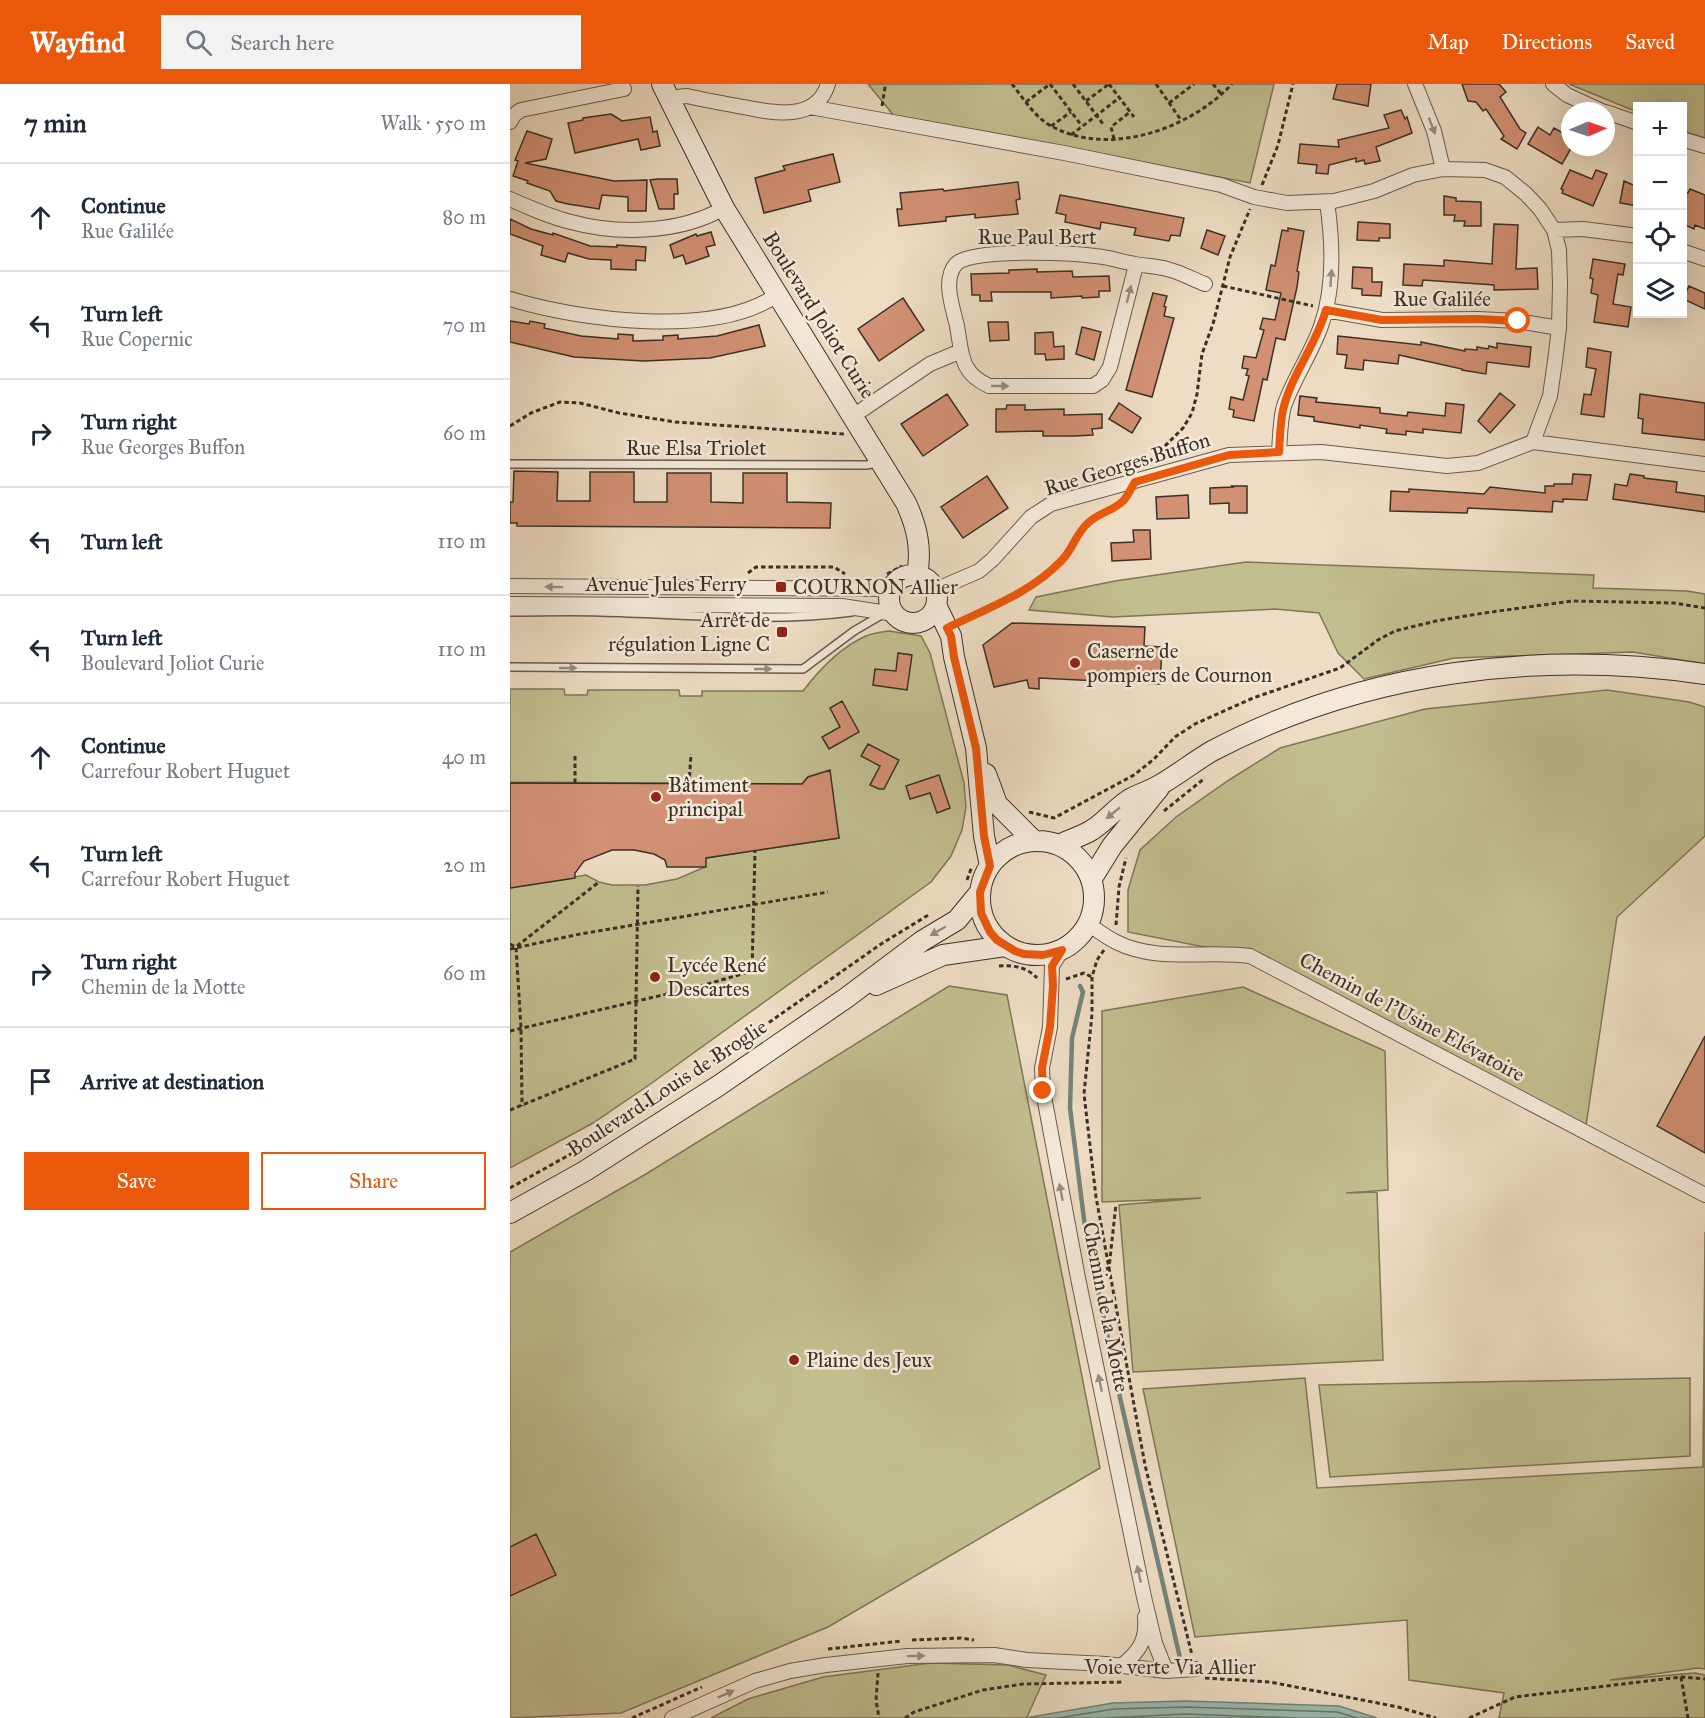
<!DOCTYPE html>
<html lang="en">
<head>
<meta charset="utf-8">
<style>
	:root { --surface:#fff; --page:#f2f2f3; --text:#1f2937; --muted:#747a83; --line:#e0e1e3; --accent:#ea580c }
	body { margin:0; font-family:"IM FELL Great Primer",serif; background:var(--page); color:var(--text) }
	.controls { position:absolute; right:18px; top:18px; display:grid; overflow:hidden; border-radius:0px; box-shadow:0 6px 24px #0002 }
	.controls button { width:54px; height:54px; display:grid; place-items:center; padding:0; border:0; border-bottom:2px solid var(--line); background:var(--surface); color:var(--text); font:30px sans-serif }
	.compass { position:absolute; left:1051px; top:18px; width:54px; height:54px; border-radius:50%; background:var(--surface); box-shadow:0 6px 24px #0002; rotate:88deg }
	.stop { position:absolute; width:18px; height:18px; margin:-14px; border:4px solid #ea580c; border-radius:50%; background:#fff }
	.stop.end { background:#ea580c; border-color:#fff; box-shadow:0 2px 6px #0008 }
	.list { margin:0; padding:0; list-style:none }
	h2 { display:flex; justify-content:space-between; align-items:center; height:78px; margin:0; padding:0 24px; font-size:26px }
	h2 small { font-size:20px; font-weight:400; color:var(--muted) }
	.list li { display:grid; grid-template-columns:39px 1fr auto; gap:18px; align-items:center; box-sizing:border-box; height:108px; padding:0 24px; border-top:2px solid var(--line) }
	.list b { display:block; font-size:22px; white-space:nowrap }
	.list p { margin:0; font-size:20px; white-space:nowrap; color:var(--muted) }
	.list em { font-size:20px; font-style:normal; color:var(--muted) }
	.actions { display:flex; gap:12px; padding:18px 24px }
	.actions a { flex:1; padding:14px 0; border:2px solid var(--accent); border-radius:0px; text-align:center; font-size:21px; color:var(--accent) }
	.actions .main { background:var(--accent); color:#fff }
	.icon { flex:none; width:33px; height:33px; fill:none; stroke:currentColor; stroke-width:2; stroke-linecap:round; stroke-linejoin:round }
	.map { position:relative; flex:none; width:1195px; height:1634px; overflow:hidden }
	header { display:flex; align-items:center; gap:36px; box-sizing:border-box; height:84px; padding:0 30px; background:var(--accent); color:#fff }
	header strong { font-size:28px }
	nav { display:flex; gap:33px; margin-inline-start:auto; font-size:21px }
	.search { width:420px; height:54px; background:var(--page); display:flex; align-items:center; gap:15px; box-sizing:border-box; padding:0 21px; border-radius:0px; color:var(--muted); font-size:22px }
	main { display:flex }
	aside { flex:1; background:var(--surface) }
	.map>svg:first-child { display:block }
	.green { fill:#c1be8f; stroke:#7e775a; stroke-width:1.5 }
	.water { fill:#99bcb4; stroke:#73847b; stroke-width:1.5 }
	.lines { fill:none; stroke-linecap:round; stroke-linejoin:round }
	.shore { stroke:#6a766d; stroke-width:1.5 }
	.stream { stroke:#73847b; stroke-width:4.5 }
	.building { fill:#d29074; stroke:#3b3026; stroke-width:1.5 }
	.lane-casing { stroke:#685b4e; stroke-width:10 }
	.street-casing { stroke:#685b4e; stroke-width:16 }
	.secondary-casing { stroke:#3b3026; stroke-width:22 }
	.path { stroke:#3b3026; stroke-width:3; stroke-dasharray:4.5 3; stroke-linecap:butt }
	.lane { stroke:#f4e9d9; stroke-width:7 }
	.street { stroke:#f4e9d9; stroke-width:14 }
	.secondary { stroke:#f4e9d9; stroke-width:20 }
	.oneway { fill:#988c80 }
	.route { stroke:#ea580c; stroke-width:8 }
	.poi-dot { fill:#8f2418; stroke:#f4e9d9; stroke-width:2 }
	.labels { text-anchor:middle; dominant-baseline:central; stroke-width:5; stroke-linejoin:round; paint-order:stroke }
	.street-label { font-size:21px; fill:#3b3026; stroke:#f4e9d9 }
	.poi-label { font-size:21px; fill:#3b3026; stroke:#f4e9d9; text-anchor:start }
</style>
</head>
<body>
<header>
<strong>Wayfind</strong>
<div class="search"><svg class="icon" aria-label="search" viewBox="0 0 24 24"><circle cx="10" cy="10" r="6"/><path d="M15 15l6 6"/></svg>Search here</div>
<nav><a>Map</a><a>Directions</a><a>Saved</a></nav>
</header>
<main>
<aside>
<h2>7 min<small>Walk · 550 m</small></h2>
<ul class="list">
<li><svg class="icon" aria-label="ahead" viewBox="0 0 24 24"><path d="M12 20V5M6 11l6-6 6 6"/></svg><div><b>Continue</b><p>Rue Galilée</p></div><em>80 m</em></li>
<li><svg class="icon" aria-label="left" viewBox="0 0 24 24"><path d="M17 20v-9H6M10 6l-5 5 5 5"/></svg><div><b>Turn left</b><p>Rue Copernic</p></div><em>70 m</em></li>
<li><svg class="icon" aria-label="right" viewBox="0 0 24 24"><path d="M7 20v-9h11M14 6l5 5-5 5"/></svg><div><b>Turn right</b><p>Rue Georges Buffon</p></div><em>60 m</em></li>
<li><svg class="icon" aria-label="left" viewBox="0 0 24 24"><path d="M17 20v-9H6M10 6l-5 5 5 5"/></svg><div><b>Turn left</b></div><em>110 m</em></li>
<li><svg class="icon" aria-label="left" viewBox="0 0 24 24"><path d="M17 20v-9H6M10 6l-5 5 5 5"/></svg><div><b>Turn left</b><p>Boulevard Joliot Curie</p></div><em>110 m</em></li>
<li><svg class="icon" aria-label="ahead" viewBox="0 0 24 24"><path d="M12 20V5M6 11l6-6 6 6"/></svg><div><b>Continue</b><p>Carrefour Robert Huguet</p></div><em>40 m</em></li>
<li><svg class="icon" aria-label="left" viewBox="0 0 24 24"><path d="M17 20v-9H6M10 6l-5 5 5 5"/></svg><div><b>Turn left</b><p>Carrefour Robert Huguet</p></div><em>20 m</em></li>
<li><svg class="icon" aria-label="right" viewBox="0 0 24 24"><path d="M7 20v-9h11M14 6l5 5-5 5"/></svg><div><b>Turn right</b><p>Chemin de la Motte</p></div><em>60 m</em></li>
<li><svg class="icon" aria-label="arrive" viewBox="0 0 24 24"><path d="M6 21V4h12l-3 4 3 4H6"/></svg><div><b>Arrive at destination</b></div></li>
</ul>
<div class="actions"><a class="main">Save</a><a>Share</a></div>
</aside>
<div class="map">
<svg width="1195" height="1634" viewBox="0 0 1195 1634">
	<rect width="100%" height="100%" fill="#eeddc4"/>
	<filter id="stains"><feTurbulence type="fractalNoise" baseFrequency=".00333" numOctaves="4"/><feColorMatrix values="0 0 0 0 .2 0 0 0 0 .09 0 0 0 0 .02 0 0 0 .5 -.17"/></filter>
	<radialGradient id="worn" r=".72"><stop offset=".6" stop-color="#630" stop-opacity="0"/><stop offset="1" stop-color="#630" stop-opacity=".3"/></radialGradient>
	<path class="green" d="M358,0H764L740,99L560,64L385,33Z
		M1059,0H1195V54L1173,47L1172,22H1128L1127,28Z
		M736,478L1084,491L1083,504L1177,507L1195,510V580L1123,568L944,574L854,595L828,569L809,529L765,525L603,533L519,526L526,513L605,497Z
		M379,547L411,552L420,569L454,699L456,723L452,746L441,772L421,798L139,1001L83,1039L0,1084V804L76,791L89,798L102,801H135L167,795L195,783L196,774L329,754L319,687L298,693L292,700L0,698V605H54L55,611H77L78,606H169L170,612H192V607H293C309,586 331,563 356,552C363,549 372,548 379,547Z
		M1097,606L1179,618L1195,623V752L1107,833L1075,1048L740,872L618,848V806L630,766L666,733L719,696L770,664L915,625Z
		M439,902L497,911L590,1384L318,1543L111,1629L0,1634V1168L136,1090Z
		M733,903L875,967L878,1106L836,1109L867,1108L873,1276L623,1288L609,1121L691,1114L592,1118V927Z
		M1195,1148V1585L1188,1584L1100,1596L1185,1589L1195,1591V1634H989L994,1609L899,1596L897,1536L685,1553L633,1305L795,1294L807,1404L1193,1383Z
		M1180,1294V1372L820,1393L809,1301Z
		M420,1579L498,1581L536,1591L517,1633L515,1634H201L238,1615L313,1593Z"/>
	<path class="water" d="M675,1617L829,1622L867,1634H515L603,1619Z"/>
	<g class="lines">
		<path class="shore" d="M548,1634L604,1625L675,1623L827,1628L847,1634
			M597,1634L675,1630L785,1634"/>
		<path class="stream" d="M570,902L573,908L562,954L560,1024L575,1143L611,1318L670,1574"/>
	</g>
	<path class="building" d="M827,0H861L858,22L823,15Z
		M952,0H989L996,8L990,13L1010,45L1016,49L1007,65L991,55L994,52L976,25L973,27L966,18L958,17Z
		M891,26L895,35L897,33L902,49L866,63L870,77L855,80L854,76L846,78V74L819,81L818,90L806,89L807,81L788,79L790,60L829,63L828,56L879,44L874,31Z
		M101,30L112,37L140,33L143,48L147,47L150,62L131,66L128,55L65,69L58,39L73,36V34Z
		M1028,43L1040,51L1044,44L1060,53V66L1052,80L1018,60Z
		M17,47L42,55L36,75L15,79L104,97L137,96L136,127H118V113L92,111L89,125L58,120L46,117L40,107L17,99L18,97L3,92L8,77L5,76Z
		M323,70L330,98L298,106L301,117L254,129L245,94L275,86L273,82Z
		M1060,86L1082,95L1086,86L1097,90L1083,122L1052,109L1053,106L1051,105Z
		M148,95H167L168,110H164V125H149L140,96Z
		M1114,97L1128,103V122L1110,119Z
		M508,98L510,115L506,116L508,130L465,134V130L436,133V137L389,142L387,125H392L390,109L433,105L434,107Z
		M1180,105L1195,111V145L1185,141L1184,145L1173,140V106L1178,109Z
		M550,111L674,134L670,152L661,151L659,157L624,151L626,144L591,138L590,145L555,138L556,131L546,129Z
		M934,112L946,114V117L971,118V142H954L955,137H944L945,131H934Z
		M0,135L21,145L43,151V149L80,162L107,163V161L136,163L135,177L126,176V186L101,185V176L79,175L58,169L55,178L31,171L33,162L0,150Z
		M848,138L880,140V154H869V157L847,156Z
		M984,140L1008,141L1006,185L1027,184L1028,205L984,206V201L913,196L912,202L893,201L894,180L934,182V176L982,180Z
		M778,144L794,147L787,187L789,188L787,203L775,256L766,254L757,296L753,295L744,337L723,333L724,326L719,325L721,313L733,316L739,292L736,291L738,285L732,284L734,272L746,274L754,246L750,245L753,234L765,236L771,209L756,206L761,181L765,182L772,146L778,147Z
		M697,146L715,152L708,171L691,164Z
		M201,148L205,161L196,163L199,172L176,180L173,171L164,174L160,161L186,150L187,152Z
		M1083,175L1115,180L1113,191L1108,190L1103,220L1121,223L1118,243L1084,238L1088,211L1081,209L1083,195L1080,194Z
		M843,183L862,184V198H872L871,212L852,211V205L842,204Z
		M527,185V188L562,187L563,193L599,192L600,207H589V213L572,214V212L541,214V208H481L482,217H470V211H462L461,190L499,189V186Z
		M1179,202L1195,209V225L1173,215Z
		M643,209L657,212L654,222L656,223L654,232L664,234L642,313L616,306Z
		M393,214L414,246L369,277L348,245Z
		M0,237L19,240L20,237L35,240L34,244L71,252L108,255V250L123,251V257L153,256V252L168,251V255L207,252L249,241L255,262L200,274L134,277L64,273L0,258Z
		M478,238H498L499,256L480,257Z
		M572,243L591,248L584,276L566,270Z
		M543,248L544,263L554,262V275L536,276L535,270H525V249Z
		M828,252L911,261V258L955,267V265L967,266V263L978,265L979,262L987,264V259L1021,263L1019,283L977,278L976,290L952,286V285L889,271L888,280L854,276L853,286L835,284L837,271L827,270Z
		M1078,264L1101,268L1094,333L1071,330L1074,310L1081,311L1086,285L1076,283Z
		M990,309L1005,321L980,349L968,337Z
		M437,310L458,341L413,372L391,340Z
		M1130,310L1195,319V356L1132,349L1133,335L1128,334Z
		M790,312L807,314L806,318L870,324V329L897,332L898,328L935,332L936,319L954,321L951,349L913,345V349L896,347V351L876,349L877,345L850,341V344L804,337V333L788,331Z
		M609,319L631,334L622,349L599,335Z
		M497,321H515V326L554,325V331L592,330V344L582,345L583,351L565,352H533V347L486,348V325H496Z
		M4,387L48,388L47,417H80V388H124V418H157V389H201V418L233,419V389H277V418L321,419L320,444L7,442V439H0V418H3Z
		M1063,390L1081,391L1077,416L1053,415V418L1043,417L1042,428L958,424L957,429L880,427L881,407L899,408V405L974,410L980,403L1035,409V402H1044V400H1062Z
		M1120,390L1134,392V394L1167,398L1166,408L1195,412V428L1103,415L1105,400L1117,402Z
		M477,392L498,424L453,454L431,423Z
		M722,402H737V429H719V419L700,420V404L723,403Z
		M678,411L679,434L647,435L646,413Z
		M623,446H640L641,475L602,477L601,459L624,458Z
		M502,539L635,543L634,562L652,563L650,600L529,594V605L519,604L517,596L484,603L473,561Z
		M388,569L402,571L397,606L363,601L365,585L386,587Z
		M332,617L349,648L319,665L312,653L330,643L320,624Z
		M358,660L389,676L374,705H369L360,701L370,682L351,672Z
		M320,686L329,754L196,774V783H157L155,776L144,770L124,766H102L74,777L65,789V794L0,804V699L292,700L298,693Z
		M429,691L440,724L427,729L420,709L400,715L396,702Z
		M1195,952V1069L1147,1042Z
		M26,1450L46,1491L0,1512V1463Z"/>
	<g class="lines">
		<defs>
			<path id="lane" d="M0,380L356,381L369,379
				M0,528C30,528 61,527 91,528C175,530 259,539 342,528
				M0,583L293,585L344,547L373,530"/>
			<path id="street" d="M905,0L924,47L933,85
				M1043,0L1057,11L1092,27
				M160,16L167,13L177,12C194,16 211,19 228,22C258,28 306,40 318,0
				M300,23L554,69L711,101L744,113L777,119L824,117L864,107L903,91L933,85L975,86L995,93L1016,110L1030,125L1044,146L1049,166L1050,201L1049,244L1045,277L1040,312L1023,358L968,379L937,382L811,368L719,371L541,420L521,433L483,475L469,487L425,506
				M1096,28L1128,39
				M0,38L4,31L11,26L114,5
				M1172,55L1195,62
				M0,115C20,124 40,133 61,138C109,151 171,149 214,124
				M1044,146L1073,145L1128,152
				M1172,167L1195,175
				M626,181L600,283L592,296L583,302H479C450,289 452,270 447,242C443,224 432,196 446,180C461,164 561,169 585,172C599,173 612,178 625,180C636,182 647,182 657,185C670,188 682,195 695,200
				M0,215C68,236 207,255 268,210
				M816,226L872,236L968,235L1008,237L1049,244
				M343,332L420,280L451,267
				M1023,358L1195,380
				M769,368C770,354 770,336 774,322C784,294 801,270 811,242C825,203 823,159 817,118
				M0,502L381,505
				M0,520L332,522L384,530
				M578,840C587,846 596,853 606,858C648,879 696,866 740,872L1195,1111
				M552,866L542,882L540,943L532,984L533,1007L568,1194L634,1513L645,1559L656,1587
				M611,1582C629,1568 637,1557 635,1533
				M162,1634L245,1597L280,1587L316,1581L397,1572L484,1571L517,1576L596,1580L656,1587L686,1585"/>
			<path id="secondary" d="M152,0L214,124L396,419C407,443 412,465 407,491
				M379 515a24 24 0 1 1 48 0a24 24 0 1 1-48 0Z
				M426,521L441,552L444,573L466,664L474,752L480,782
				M476,690L487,720L524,757
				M470 814a57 57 0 1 1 114 0a57 57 0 1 1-114 0Z
				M549,761C559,756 572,752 582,746C596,737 606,724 620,715C631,709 643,706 653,699C670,689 685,677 702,667C854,587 1026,566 1195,590
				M581,796L602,762L649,704
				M366,901L433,871L495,862
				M0,1129L75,1087L208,1002L336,914L412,857L447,836L470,808"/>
		</defs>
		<use href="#lane" class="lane-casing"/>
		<use href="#street" class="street-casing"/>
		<use href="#secondary" class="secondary-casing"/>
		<path class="path" d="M502,0C514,15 525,34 543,43C600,73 680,45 722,0
			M563,0L593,40
			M599,0L624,33
			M646,0L671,36
			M703,0L712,11
			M576,17L599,0
			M516,18L540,0L572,42
			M659,19L684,0
			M372,22L375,3L374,0
			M541,42L561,28
			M561,51L609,14
			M604,55L601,43L620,28
			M752,101L768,61L783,0
			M713,202L803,222
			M0,342L21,329L50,318L70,319L109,329L165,338L334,350
			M639,378L673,344L682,329L687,310L692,270L703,240L720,173L740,125
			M238,489L246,483H324L335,490
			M377,490L392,482
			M453,537C487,521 525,505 551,477C562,465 566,449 578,439C589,428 606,426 616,414
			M65,699V670
			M179,700L181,670
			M654,727L695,694
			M519,728L544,734L624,691L644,675L665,653L685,640L743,614L830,584L868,556L885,547L926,537L974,529L1062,517L1164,519L1195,524
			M457,796L462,782
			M606,841L609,803L616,774
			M0,860L6,863L11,944L12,1022
			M7,862L89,798
			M0,865L70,850L318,808
			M594,866L587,876L582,893V930L574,1010L586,1113L635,1381L682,1571
			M489,882C503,881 517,883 527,894
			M556,895L574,889L582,893
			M0,947L191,902L242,887L245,767
			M0,1026L125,975L128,802
			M0,1104L59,1071L161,1007L371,860L420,830
			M582,1190L599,1184L606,1120
			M402,1556L451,1554L464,1556
			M318,1565L392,1557
			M368,1589L366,1616L369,1634
			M1171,1593L1178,1634
			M695,1594L760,1598L888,1623L926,1634
			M122,1634L192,1603
			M395,1634L404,1628L473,1606L513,1600L614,1598
			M959,1634L1005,1613L1171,1593L1195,1595"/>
		<use href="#lane" class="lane"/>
		<use href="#street" class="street"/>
		<use href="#secondary" class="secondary"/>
	</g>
	<defs><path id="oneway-solid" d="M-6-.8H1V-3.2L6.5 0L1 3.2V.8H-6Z" transform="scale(1.5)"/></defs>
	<g class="oneway">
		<use href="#oneway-solid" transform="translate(922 42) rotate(69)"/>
		<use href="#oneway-solid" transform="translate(821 194) rotate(-86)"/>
		<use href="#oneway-solid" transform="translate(619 210) rotate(-76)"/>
		<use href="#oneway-solid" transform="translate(490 302)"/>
		<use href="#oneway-solid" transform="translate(44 503) rotate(-179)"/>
		<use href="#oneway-solid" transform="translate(58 584)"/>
		<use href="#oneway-solid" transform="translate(253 585)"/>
		<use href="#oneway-solid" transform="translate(603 729) rotate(141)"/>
		<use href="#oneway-solid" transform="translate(428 847) rotate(150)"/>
		<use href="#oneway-solid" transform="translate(551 1108) rotate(-101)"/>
		<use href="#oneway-solid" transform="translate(590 1299) rotate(-102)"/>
		<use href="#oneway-solid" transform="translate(629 1490) rotate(-102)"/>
		<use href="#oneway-solid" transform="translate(406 1572) rotate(-1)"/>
		<use href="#oneway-solid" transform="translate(216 1610) rotate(-24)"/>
	</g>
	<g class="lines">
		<path class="route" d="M533,1007L532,984L540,943L543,902L542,882L552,866L533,871L514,870L505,867L487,856L480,848L471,829L470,808L480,782L474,752L466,664L444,573L441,552L437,544C476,525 521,509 552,476C563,465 566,449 578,439C588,429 603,427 613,417C618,412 621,404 625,398L719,371L769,368C770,354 770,340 773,326C781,291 806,261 816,226L872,236L968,235L1008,237"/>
	</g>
	<g class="poi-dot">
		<rect x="265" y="497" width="12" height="12" rx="3"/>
		<rect x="266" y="542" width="12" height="12" rx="3"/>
		<circle cx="565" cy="579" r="6"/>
		<circle cx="146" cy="713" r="6"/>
		<circle cx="145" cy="893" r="6"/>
		<circle cx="284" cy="1276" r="6"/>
	</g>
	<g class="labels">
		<g class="street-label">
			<text x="527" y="153">Rue Paul Bert</text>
			<text x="932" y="215">Rue Galilée</text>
			<text transform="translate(309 231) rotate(58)">Boulevard Joliot Curie</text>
			<text x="186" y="364">Rue Elsa Triolet</text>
			<text transform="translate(617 380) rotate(-17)">Rue Georges Buffon</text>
			<text x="156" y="500">Avenue Jules Ferry</text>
			<text transform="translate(902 933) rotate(28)">Chemin de l'Usine Elévatoire</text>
			<text transform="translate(157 1004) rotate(-33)">Boulevard Louis de Broglie</text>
			<text transform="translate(596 1223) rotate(79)">Chemin de la Motte</text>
			<text x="660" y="1583">Voie verte Via Allier</text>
		</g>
		<g class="poi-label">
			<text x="283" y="503">COURNON Allier</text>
			<text x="260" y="536" text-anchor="end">Arrêt de<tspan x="260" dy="24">régulation Ligne C</tspan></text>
			<text x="577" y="567">Caserne de<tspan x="577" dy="24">pompiers de Cournon</tspan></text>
			<text x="158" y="701">Bâtiment<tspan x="158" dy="24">principal</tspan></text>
			<text x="157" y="881">Lycée René<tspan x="157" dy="24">Descartes</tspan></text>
			<text x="296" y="1276">Plaine des Jeux</text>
		</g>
	</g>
	<rect width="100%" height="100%" filter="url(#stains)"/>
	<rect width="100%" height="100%" fill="url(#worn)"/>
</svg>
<div class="controls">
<button>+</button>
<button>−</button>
<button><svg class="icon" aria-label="locate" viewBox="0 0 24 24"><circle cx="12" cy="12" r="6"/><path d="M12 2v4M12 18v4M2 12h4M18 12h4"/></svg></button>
<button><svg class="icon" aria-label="layers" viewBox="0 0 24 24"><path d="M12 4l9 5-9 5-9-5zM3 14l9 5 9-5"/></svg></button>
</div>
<svg class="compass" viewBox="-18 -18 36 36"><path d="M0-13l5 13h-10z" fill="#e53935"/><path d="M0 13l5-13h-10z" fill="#747a83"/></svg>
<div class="stop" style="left:1008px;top:237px"></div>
<div class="stop end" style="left:533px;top:1007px"></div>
</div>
</main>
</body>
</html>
